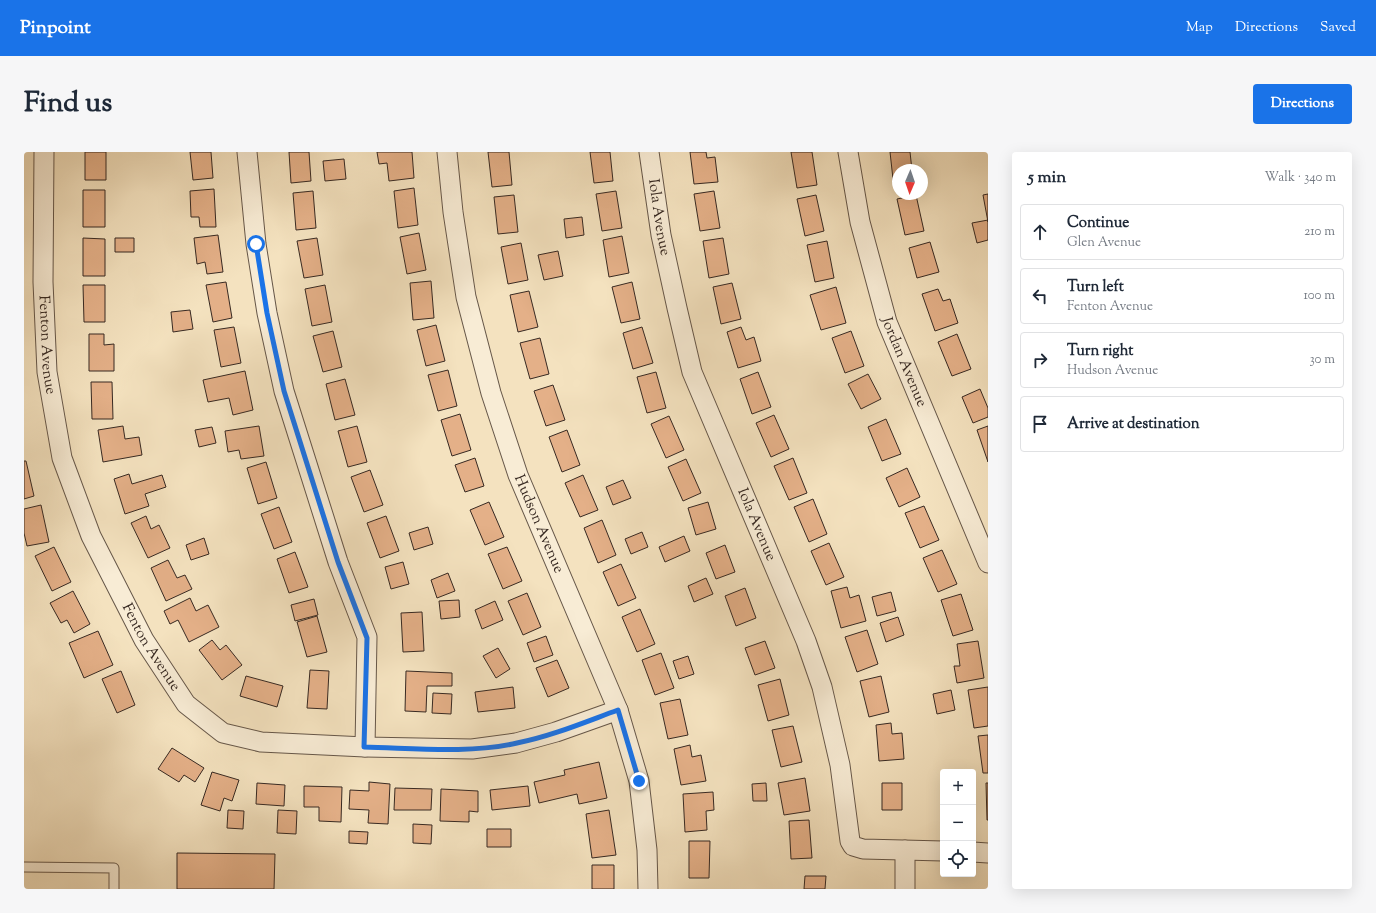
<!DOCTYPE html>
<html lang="en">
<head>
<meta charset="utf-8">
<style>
	:root { --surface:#fff; --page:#f6f6f7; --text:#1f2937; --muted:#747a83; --line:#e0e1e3; --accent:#1a73e8 }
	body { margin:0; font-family:"Sorts Mill Goudy",serif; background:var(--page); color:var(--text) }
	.controls { position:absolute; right:12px; bottom:12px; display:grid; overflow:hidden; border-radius:4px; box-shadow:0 4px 16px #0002 }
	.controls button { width:36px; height:36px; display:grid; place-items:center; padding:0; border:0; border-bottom:1px solid var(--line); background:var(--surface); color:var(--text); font:20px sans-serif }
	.compass { position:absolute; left:868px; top:12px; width:36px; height:36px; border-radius:50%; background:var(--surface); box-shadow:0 4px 16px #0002; rotate:182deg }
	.stop { position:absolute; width:12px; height:12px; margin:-9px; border:3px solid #1a73e8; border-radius:50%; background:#fff }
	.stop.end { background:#1a73e8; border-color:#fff; box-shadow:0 1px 4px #0008 }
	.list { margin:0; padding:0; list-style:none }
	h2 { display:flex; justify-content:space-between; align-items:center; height:52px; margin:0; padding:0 16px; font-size:17px }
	h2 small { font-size:13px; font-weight:400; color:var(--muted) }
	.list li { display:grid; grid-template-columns:26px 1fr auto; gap:12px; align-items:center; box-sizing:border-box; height:56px; margin:0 8px 8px; padding:0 8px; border:1px solid var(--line); border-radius:4px }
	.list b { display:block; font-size:15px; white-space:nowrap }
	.list p { margin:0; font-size:13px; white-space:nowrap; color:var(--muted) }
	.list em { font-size:13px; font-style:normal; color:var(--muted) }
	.icon { flex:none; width:22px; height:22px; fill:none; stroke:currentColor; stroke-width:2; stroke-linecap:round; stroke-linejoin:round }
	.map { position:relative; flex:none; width:964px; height:737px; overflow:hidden; border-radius:4px }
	header { display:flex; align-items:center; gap:24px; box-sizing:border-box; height:56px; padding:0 20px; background:var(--accent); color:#fff }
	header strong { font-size:19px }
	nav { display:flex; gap:22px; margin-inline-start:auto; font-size:14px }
	.intro { display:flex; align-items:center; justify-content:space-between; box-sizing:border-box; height:96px; padding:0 24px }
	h1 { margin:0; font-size:28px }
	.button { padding:10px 18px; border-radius:4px; background:var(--accent); color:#fff; font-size:14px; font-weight:700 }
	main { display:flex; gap:24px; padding:0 24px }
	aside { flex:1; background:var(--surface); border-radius:4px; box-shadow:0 4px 16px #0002 }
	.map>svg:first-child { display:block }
	.building { fill:#e4b088; stroke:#372922 }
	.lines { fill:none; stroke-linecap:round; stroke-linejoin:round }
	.lane-casing { stroke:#665749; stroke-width:11 }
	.street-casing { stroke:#665749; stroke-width:21 }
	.lane { stroke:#f8ecd5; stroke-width:9 }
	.street { stroke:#f8ecd5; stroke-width:19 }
	.route { stroke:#1a73e8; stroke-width:5 }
	.labels { text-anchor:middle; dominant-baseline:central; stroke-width:3; stroke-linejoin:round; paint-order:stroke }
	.street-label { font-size:15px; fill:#372922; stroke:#f8ecd5 }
</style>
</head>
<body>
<header>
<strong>Pinpoint</strong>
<nav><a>Map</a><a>Directions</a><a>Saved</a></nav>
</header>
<div class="intro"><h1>Find us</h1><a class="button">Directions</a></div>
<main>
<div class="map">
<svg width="964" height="737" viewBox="0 0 964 737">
	<rect width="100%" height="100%" fill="#f4e2bf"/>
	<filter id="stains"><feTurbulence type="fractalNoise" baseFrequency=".005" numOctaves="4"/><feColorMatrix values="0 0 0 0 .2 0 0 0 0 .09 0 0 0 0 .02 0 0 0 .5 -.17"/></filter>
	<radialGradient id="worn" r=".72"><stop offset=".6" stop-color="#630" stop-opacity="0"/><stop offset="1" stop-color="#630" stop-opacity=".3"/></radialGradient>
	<path class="building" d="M61,0H82V28H61Z
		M166,0H187L189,26L169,28Z
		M265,0H285L287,29L267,31Z
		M353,0H388L390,26L365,29L363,11L355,12Z
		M464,0H485L488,33L468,35Z
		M566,0H586L589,29L570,31Z
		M666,0H682L683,6L691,5L694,30L670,32Z
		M767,0H788L793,33L773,36Z
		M866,0H886L888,18H874V36H870Z
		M320,7L322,27L301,29L299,9Z
		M390,36L394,73L374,76L370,39Z
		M190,37L192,75H176L175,65H167L166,39Z
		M59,38H81V75H59Z
		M289,39L292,76L272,78L269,41Z
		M592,39L598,76L578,79L572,42Z
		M690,39L696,76L676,79L670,42Z
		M964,42V70L959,43Z
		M490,43L494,80L474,82L470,45Z
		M792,43L800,79L781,84L773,47Z
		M892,43L900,79L881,83L873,47Z
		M558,65L560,83L542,86L540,67Z
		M964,68V88L953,91L948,71Z
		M395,81L402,118L383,122L376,85Z
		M194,83L199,120L183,122L181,110L173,112L170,86Z
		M598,84L605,121L585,125L579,88Z
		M59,86L81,87V124H59Z
		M91,86H110V100H91Z
		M293,86L299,123L280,126L273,89Z
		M699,86L705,122L685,126L679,89Z
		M803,89L810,126L791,130L783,93Z
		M906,90L915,120L893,126L885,96Z
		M497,91L504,128L484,132L477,95Z
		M534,99L539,124L520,128L514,103Z
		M407,129L410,166L389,168L386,131Z
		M202,130L208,166L189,170L182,133Z
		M608,130L616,167L597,171L588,135Z
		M708,131L717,167L697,172L689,135Z
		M59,133H81V170H60Z
		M301,133L308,170L288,174L281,137Z
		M812,135L822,171L797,178L786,143Z
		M914,137L919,149L926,147L934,171L911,179L898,142Z
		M505,139L514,175L494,180L486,143Z
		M166,158L169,177L149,180L147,160Z
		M412,173L421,209L402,214L393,178Z
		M210,175L217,211L197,215L190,178Z
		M618,175L629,211L609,217L599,181Z
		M717,175L722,188L730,185L737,209L714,216L703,180Z
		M309,179L318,215L299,220L289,184Z
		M827,179L840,214L821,221L808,186Z
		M65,182H80V193L90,192V219H65Z
		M933,182L947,217L928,224L914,190Z
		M516,186L525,222L506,227L496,191Z
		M424,218L433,254L414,259L404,223Z
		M221,219L229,258L209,263L205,246L184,250L179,228Z
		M632,220L642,256L623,261L613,225Z
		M734,220L747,255L728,262L716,227Z
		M844,222L857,247L837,257L824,232Z
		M321,227L331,263L311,268L302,232Z
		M67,230H88L89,267H68Z
		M529,233L541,268L522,274L510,239Z
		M956,237L964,256V265L949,271L938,245Z
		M436,262L447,298L428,304L417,268Z
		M750,263L765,297L747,305L732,271Z
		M645,264L660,298L642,306L627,272Z
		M862,267L877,302L858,309L844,275Z
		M99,274L101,287L115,285L118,303L79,310L74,278Z
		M235,274L240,304L217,307L215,298L204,300L201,279Z
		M333,274L343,310L324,315L314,279Z
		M964,274V310L953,278Z
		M188,275L192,291L175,295L171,278Z
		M543,278L556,313L538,320L525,285Z
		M451,306L460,334L441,340L431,313Z
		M769,306L783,341L765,348L750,314Z
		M662,307L677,341L659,349L644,315Z
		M0,309H2L10,344L0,347Z
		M242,310L253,346L234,352L223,316Z
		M883,316L896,345L875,355L862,326Z
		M346,318L359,353L340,360L327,325Z
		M105,322L108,332L138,323L142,335L121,342L125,354L101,362L90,327Z
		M559,323L574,358L556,365L541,331Z
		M599,328L607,346L589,353L582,335Z
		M789,347L803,382L785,390L770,355Z
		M465,350L480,385L461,393L446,358Z
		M684,350L692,377L672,383L664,356Z
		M17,353L25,390L3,394L0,381V357Z
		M900,354L915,388L896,396L881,361Z
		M255,355L268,390L250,397L237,362Z
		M122,364L127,377L135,373L146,396L124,406L107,371Z
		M362,364L375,399L356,406L343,371Z
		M578,368L592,403L574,411L560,376Z
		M404,375L409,392L390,398L385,381Z
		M618,380L624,395L607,402L601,387Z
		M660,384L666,399L641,410L635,395Z
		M180,386L185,402L167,408L162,393Z
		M805,391L820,425L802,433L787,399Z
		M701,393L711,420L692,427L682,401Z
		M30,395L47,430L28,439L11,404Z
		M483,395L498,429L479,437L464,402Z
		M918,398L933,432L914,440L899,406Z
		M271,400L284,435L265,441L253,407Z
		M144,408L153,426L161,423L168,437L142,449L127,416Z
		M379,410L385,432L367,437L361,415Z
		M597,412L612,446L594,454L579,420Z
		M424,421L431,439L413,446L407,428Z
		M682,426L689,442L670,450L664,434Z
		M823,435L826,446L835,443L842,469L817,476L807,439Z
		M721,436L732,466L712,474L701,444Z
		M49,439L66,472L50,481L43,468L37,471L26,451Z
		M867,440L872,459L853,464L848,445Z
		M503,441L517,475L499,483L484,449Z
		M937,442L949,478L929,484L917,448Z
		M166,446L172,459L184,453L195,475L165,490L154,468L146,472L140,459Z
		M290,447L294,463L271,469L267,453Z
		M435,448L436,465L417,467L415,449Z
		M471,449L479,468L458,477L451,458Z
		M616,457L631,492L613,500L598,465Z
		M398,460L400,499L379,500L377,461Z
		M293,464L303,500L283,505L273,470Z
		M874,465L880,483L862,490L856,471Z
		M843,478L854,512L833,520L821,485Z
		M74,479L89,513L60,526L45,491Z
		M522,484L529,503L510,510L503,491Z
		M188,488L196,498L202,493L218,513L198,528L175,498Z
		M741,489L751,516L731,523L721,496Z
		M954,489L960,526L933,531L930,514H936L933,492Z
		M474,496L486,517L472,526L459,504Z
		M637,501L650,536L631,543L618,508Z
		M664,504L670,522L655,527L649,509Z
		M533,508L545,536L524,545L512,516Z
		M286,518L305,519L303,557L283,556Z
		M97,519L111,553L93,561L78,527Z
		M382,519L428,521V534H403L402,560L381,559Z
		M222,524L259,534L253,555L216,544Z
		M857,524L865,560L845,565L836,529Z
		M756,527L765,563L744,569L734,533Z
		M489,535L491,556L454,560L451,540Z
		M964,535V574L950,576L944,538Z
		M927,538L931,558L913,562L909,542Z
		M409,541L428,542L427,562L408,561Z
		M656,547L664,583L644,587L636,551Z
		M867,571L868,582L878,581L880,607L855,609L852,573Z
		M769,574L778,610L757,615L748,578Z
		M964,583V621H959L954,584Z
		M666,593L668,605L677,603L682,629L657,633L650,597Z
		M148,596L180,616L171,630L160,623L155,630L134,617Z
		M575,610L583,646L555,652L553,642L515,651L510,630L541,623L540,618Z
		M188,620L215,628L208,649L200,646L196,659L177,653Z
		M781,626L786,659L760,663L754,631Z
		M345,630L366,632L364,672L344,671L345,658L325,657L326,638L345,639Z
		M233,631L261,633L260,654L232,652Z
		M742,631L743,649H729L728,632Z
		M858,631H878V658H858Z
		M962,631H964V668H963Z
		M280,634L318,635L317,670L295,669V655H280Z
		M504,634L506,654L468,658L466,638Z
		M371,636L408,637L407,658H370Z
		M417,637L454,639V660L445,659V670L416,669Z
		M689,640L690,658L682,659L683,678L661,680L659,642Z
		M204,658L220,659L219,677L203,676Z
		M254,658L273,659L272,682L253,681Z
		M585,658L592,703L568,706L562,662Z
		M785,668L788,706L767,707L765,669Z
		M389,672L408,673L407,692L389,691Z
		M463,677H487V695H463Z
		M325,679L344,680L343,692L325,691Z
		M665,689H686L685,726H665Z
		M153,701L251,702L250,737H153Z
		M568,713H590V737H568Z
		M781,724H802L801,737H780Z"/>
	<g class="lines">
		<defs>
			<path id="lane" d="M0,715L90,716V737"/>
			<g id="street">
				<path id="s1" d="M20,0L19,130L23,220L38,306L67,384L120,488L162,552L199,581L237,590L341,595L448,597L492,591L532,580L594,558"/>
				<path d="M223,0L232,92L243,161L260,239L314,410L343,485L341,595"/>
				<path id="s2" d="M423,0L429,60L442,145L467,241L494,323L594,558L615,629L623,698L624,737"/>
				<path id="s3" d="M625,0L637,83L653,156L668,220L782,489L798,535L816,613L826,689L829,694L839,697L919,699"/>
				<path id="s4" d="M824,0L836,70L863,170L964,411"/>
				<path d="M949,700L964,701"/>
				<path d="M881,737V698"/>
			</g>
		</defs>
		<use href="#lane" class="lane-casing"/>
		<use href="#street" class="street-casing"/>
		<use href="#lane" class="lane"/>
		<use href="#street" class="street"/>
	</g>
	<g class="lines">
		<path class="route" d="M232,92L243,161L260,239L314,410L343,486L340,595C389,596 445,602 493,591C528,584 561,570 594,558L615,629"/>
	</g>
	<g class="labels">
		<g class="street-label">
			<text stroke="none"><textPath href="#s3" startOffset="66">Iola Avenue</textPath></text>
			<text stroke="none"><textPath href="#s1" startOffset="193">Fenton Avenue</textPath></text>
			<text stroke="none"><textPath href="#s4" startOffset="218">Jordan Avenue</textPath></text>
			<text stroke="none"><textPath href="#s2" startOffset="385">Hudson Avenue</textPath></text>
			<text stroke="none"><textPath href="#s3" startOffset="390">Iola Avenue</textPath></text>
			<text stroke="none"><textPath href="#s1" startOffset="517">Fenton Avenue</textPath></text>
		</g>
	</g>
	<rect width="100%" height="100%" filter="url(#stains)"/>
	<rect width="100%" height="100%" fill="url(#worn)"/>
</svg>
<div class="controls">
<button>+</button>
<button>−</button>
<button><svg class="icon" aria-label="locate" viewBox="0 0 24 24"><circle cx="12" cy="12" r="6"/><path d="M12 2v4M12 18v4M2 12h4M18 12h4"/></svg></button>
</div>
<svg class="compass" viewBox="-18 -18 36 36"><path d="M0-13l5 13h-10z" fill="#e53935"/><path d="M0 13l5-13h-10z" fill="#747a83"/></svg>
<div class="stop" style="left:232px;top:92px"></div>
<div class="stop end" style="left:615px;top:629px"></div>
</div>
<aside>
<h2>5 min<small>Walk · 340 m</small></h2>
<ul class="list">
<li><svg class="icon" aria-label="ahead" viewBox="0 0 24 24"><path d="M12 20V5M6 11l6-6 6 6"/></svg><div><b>Continue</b><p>Glen Avenue</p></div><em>210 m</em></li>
<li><svg class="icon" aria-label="left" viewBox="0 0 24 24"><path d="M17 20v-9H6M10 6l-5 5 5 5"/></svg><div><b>Turn left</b><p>Fenton Avenue</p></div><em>100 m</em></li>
<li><svg class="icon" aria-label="right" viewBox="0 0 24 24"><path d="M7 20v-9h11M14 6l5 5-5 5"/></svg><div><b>Turn right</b><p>Hudson Avenue</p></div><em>30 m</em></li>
<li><svg class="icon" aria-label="arrive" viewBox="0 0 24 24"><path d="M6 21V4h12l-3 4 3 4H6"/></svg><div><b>Arrive at destination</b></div></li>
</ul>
</aside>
</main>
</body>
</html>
